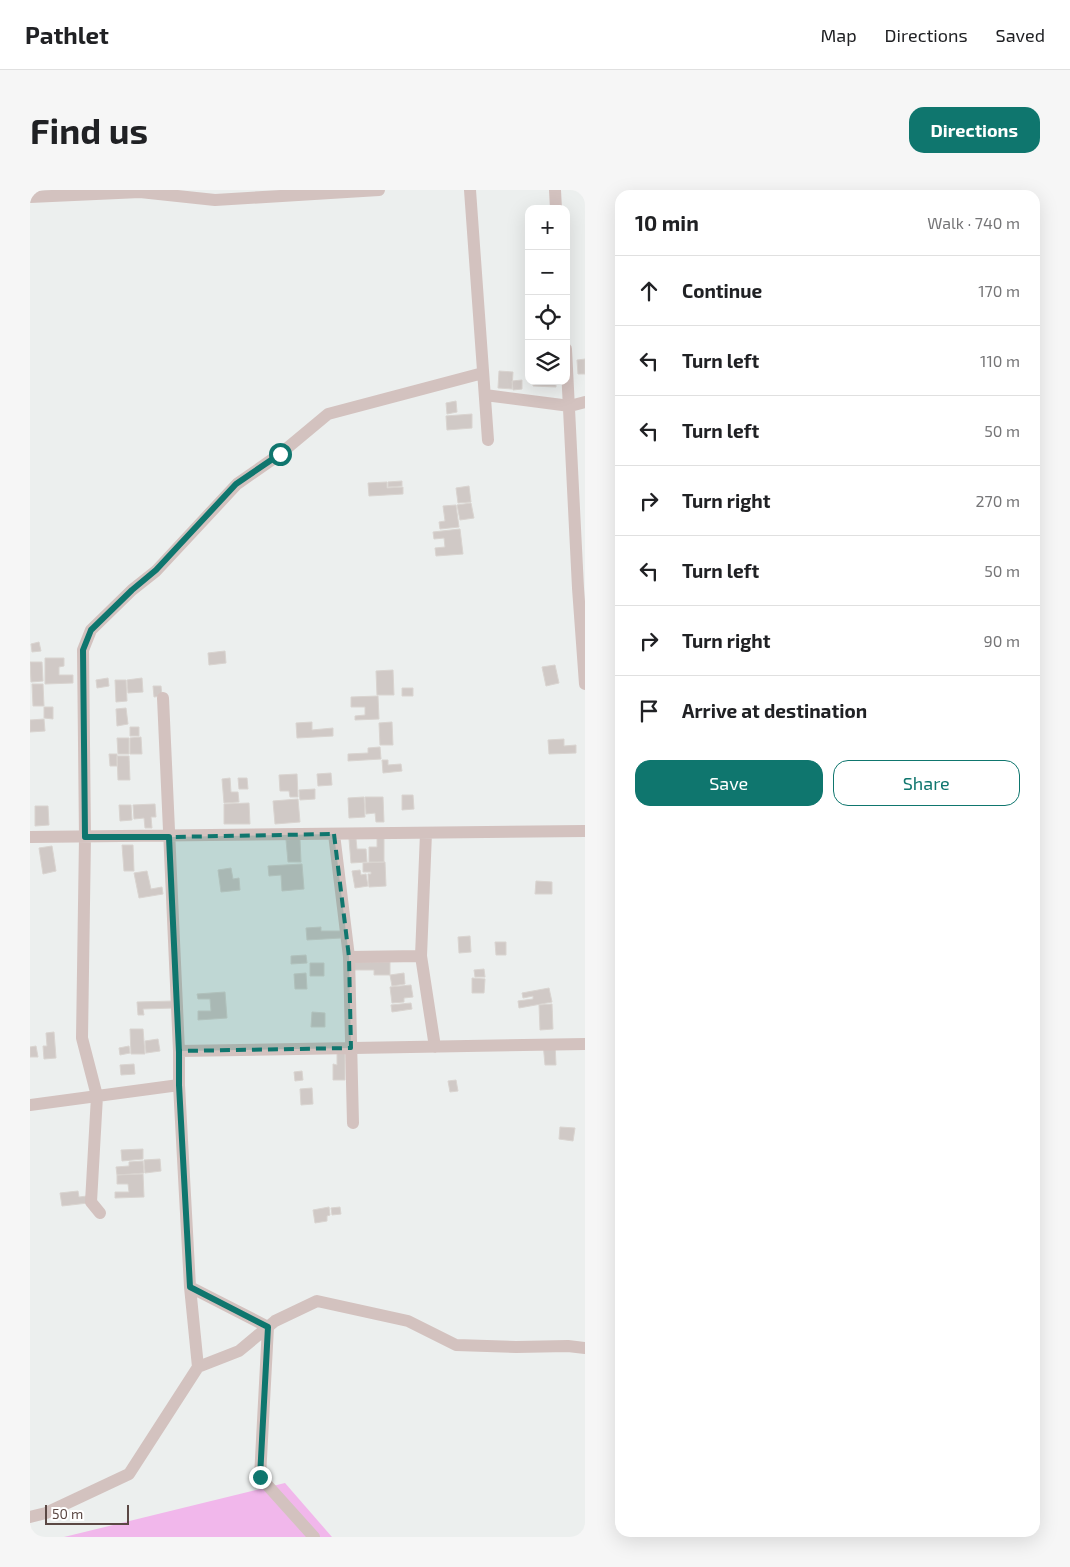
<!DOCTYPE html>
<html lang="en">
<head>
<meta charset="utf-8">
<style>
	:root { --surface:#fff; --page:#f6f6f6; --text:#202124; --muted:#757577; --line:#e0e0e0; --accent:#0f766e }
	body { margin:0; font-family:"Exo 2",sans-serif; background:var(--page); color:var(--text) }
	.controls { position:absolute; right:15px; top:15px; display:grid; overflow:hidden; border-radius:10px; box-shadow:0 5px 20px #0002 }
	.controls button { width:45px; height:45px; display:grid; place-items:center; padding:0; border:0; border-bottom:1px solid var(--line); background:var(--surface); color:var(--text); font:25px sans-serif }
	.scale { position:absolute; left:15px; bottom:12px; width:84px; box-sizing:border-box; padding-left:5px; border:2px solid #5b4844; border-top:0; font-size:14px; line-height:18px; white-space:nowrap; color:#5b4844; -webkit-text-stroke:4px #fff; paint-order:stroke }
	.stop { position:absolute; width:15px; height:15px; margin:-11px; border:4px solid #0f766e; border-radius:50%; background:#fff }
	.stop.end { background:#0f766e; border-color:#fff; box-shadow:0 1px 5px #0008 }
	.list { margin:0; padding:0; list-style:none }
	h2 { display:flex; justify-content:space-between; align-items:center; height:65px; margin:0; padding:0 20px; font-size:21px }
	h2 small { font-size:16px; font-weight:400; color:var(--muted) }
	.list li { display:grid; grid-template-columns:32px 1fr auto; gap:15px; align-items:center; box-sizing:border-box; height:70px; padding:0 20px; border-top:1px solid var(--line) }
	.list b { display:block; font-size:19px; white-space:nowrap }
	.list em { font-size:16px; font-style:normal; color:var(--muted) }
	.actions { display:flex; gap:10px; padding:15px 20px }
	.actions a { flex:1; padding:11px 0; border:1px solid var(--accent); border-radius:15px; text-align:center; font-size:18px; color:var(--accent) }
	.actions .main { background:var(--accent); color:#fff }
	.icon { flex:none; width:28px; height:28px; fill:none; stroke:currentColor; stroke-width:2; stroke-linecap:round; stroke-linejoin:round }
	.map { position:relative; flex:none; width:555px; height:1347px; overflow:hidden; border-radius:15px }
	header { display:flex; align-items:center; gap:30px; box-sizing:border-box; height:70px; padding:0 25px; background:var(--surface); border-bottom:1px solid var(--line) }
	header strong { font-size:24px }
	nav { display:flex; gap:28px; margin-inline-start:auto; font-size:18px }
	.intro { display:flex; align-items:center; justify-content:space-between; box-sizing:border-box; height:120px; padding:0 30px }
	h1 { margin:0; font-size:35px }
	.button { padding:12px 22px; border-radius:15px; background:var(--accent); color:#fff; font-size:18px; font-weight:700 }
	main { display:flex; gap:30px; padding:0 30px }
	aside { flex:1; background:var(--surface); border-radius:15px; box-shadow:0 5px 20px #0002 }
	.map>svg:first-child { display:block }
	.green { fill:#f1b7eb }
	.building { fill:#d0c9c6; stroke:#d9d4d0 }
	.lines { fill:none; stroke-linecap:round; stroke-linejoin:round }
	.minor { stroke:#d3c2bf; stroke-width:12 }
	.route { stroke:#0f766e; stroke-width:6 }
	.marked { fill:#0f766e; fill-opacity:0.2; stroke:#0f766e; stroke-width:4; stroke-dasharray:10 6; stroke-linejoin:round }
</style>
</head>
<body>
<header>
<strong>Pathlet</strong>
<nav><a>Map</a><a>Directions</a><a>Saved</a></nav>
</header>
<div class="intro"><h1>Find us</h1><a class="button">Directions</a></div>
<main>
<div class="map">
<svg width="555" height="1347" viewBox="0 0 555 1347">
	<rect width="100%" height="100%" fill="#ecefee"/>
	<path class="green" d="M255,1293L302,1347H34Z"/>
	<path class="building" d="M555,169V184H548L547,170Z
		M469,181L483,182L482,199L468,198Z
		M492,190V199L483,200L482,191Z
		M503,191H526V197L503,196Z
		M426,211L427,222L417,224L416,213Z
		M442,224V238L417,240L416,226Z
		M372,291V296L358,297V292Z
		M357,292V298L373,297V304L339,306L338,293Z
		M439,296L441,312L428,313L426,298Z
		M441,313L444,328L430,330L427,315Z
		M426,315L429,337L410,339L409,332L415,331L413,316Z
		M430,339L433,364L406,366L405,358L415,357L414,348L404,349L403,342Z
		M9,452L11,461L2,462L1,454Z
		M195,461L196,473L179,475L178,463Z
		M15,468H34V476L29,477V485H43V493L15,494Z
		M0,472H12L13,491L1,492Z
		M525,475L529,493L516,496L512,477Z
		M363,480L364,505H347L346,481Z
		M78,488L79,496L67,498L66,490Z
		M112,488L113,502L98,503L97,490Z
		M85,490H96L97,511L86,512Z
		M2,494H13L14,516H3Z
		M123,496H131L132,506L124,507Z
		M372,498H383V506H372Z
		M348,506L349,529L325,530V526L335,525V517H321V507Z
		M14,517H23V529L14,528Z
		M96,518L98,534L87,536L86,519Z
		M14,529L15,541L0,542V530Z
		M282,532V540L303,538V546L267,548L266,533Z
		M362,532L363,555H350L349,533Z
		M100,537H109V546H100Z
		M111,547L112,564H100V548Z
		M87,548H99V564H88Z
		M534,549V556L546,555V563L519,564L518,550Z
		M350,557L351,569L318,571V564L338,563V558Z
		M79,564H87V576H80Z
		M87,566H99L100,590H88Z
		M352,570H358V575L371,574L372,581L353,583Z
		M301,583L302,595L288,596L287,584Z
		M267,584L268,607H260L259,601H250L249,585Z
		M200,588L201,602H208L209,612L194,613L192,589Z
		M208,588H217L218,599H209Z
		M285,599V609L270,610L269,600Z
		M372,605H383L384,619L372,620Z
		M334,607L335,627L319,628L318,608Z
		M335,607H353L354,632H346L345,623L336,624Z
		M268,609L270,632L245,634L243,611Z
		M219,613L220,634H194V614Z
		M125,614L126,627H121L122,638H115L114,628L104,629L103,615Z
		M89,615H101L102,630L90,631Z
		M5,616H18L19,635L5,636Z
		M347,647H354V672H339V657H347Z
		M270,649L271,672H258L256,650Z
		M319,649H326L327,659H336L337,672L321,673Z
		M92,655H103L104,681H94Z
		M22,656L26,681L13,684L9,658Z
		M355,672L356,696L339,697L338,684H341V682H333V673Z
		M272,674L274,699L252,701L251,685L239,686L238,676Z
		M201,678L203,689L209,688L210,700L191,702L188,680Z
		M330,680L331,685L336,684L338,696L325,698L322,681Z
		M117,681L121,699L132,697L133,704L109,708L104,683Z
		M506,691L522,692V704H505Z
		M291,737V741H311V748L277,750L276,738Z
		M440,746L441,762L429,763L428,747Z
		M465,752H476V765H466Z
		M276,765L277,773L261,774V766Z
		M322,772H360V785H344V780H322Z
		M280,773H294V786H280Z
		M454,779L455,787H445L444,780Z
		M276,783L277,799H265L264,784Z
		M374,783L375,794L362,796L360,785Z
		M442,788L455,789L454,803H442Z
		M381,795L383,807L374,808V812L362,813L360,797Z
		M519,798L522,812L489,818L488,811L503,809V806L493,808L492,803Z
		M195,802L197,828L168,830V821H181L180,809H168L167,804Z
		M144,811V818L113,819L114,825H108L107,812Z
		M381,813L382,819L362,822L361,815Z
		M522,814L523,839L510,840L509,815Z
		M282,822L295,823V837H281Z
		M100,839H113L115,864H101Z
		M24,842L26,868L14,869L13,856H17L16,843Z
		M128,849L130,861L116,863L115,851Z
		M513,853H525L526,875H515Z
		M6,856L8,867H0V857Z
		M99,856L100,863L90,865L89,858Z
		M307,863H315V890H303V874L307,875Z
		M104,874L105,884L91,885L90,875Z
		M272,881L273,890L265,891L264,882Z
		M426,890L428,901L420,902L418,891Z
		M282,898L283,914L271,915L270,899Z
		M530,937L545,938L543,951L529,949Z
		M113,959V969L92,971L91,960Z
		M130,969L131,981L115,983L114,970Z
		M113,971L114,983L87,985L86,977L99,976V972Z
		M113,984L114,1007L85,1008V1002H99L98,994H87V985Z
		M48,1001L49,1007L57,1006L58,1013L32,1016L30,1003Z
		M299,1017L300,1025L297,1026V1031L285,1033L283,1020Z
		M310,1017L311,1024L302,1025L301,1018Z"/>
	<g class="lines">
		<path class="minor" d="M440,0L458,250
			M525,0L526,19
			M0,7L110,2L185,10L349,0
			M536,159L548,398L555,494
			M455,205L540,216L555,212
			M133,508L149,861
			M304,644L319,767
			M0,647L555,641
			M391,766L396,643
			M149,895L160,1097L238,1137L230,1287L284,1347
			M0,915L149,895V861L555,854
			M323,933L319,767L391,766L405,857
			M70,1023L61,1012L67,906L52,848L55,647L53,460L61,440L102,400L126,381L207,294L250,264L298,224L453,183
			M168,1177L209,1161L245,1131L287,1111L378,1131L426,1155L486,1157L538,1156L555,1158
			M0,1327L16,1323L99,1284L168,1177L160,1097"/>
	</g>
	<g class="lines">
		<path class="route" d="M230,1287L238,1137L160,1097L149,895V862L139,647H55L53,460L61,440L102,400L126,380L206,294L250,264"/>
	</g>
	<path class="marked" d="M304,644L319,767L321,858L149,861L139,647Z"/>
</svg>
<div class="controls">
<button>+</button>
<button>−</button>
<button><svg class="icon" aria-label="locate" viewBox="0 0 24 24"><circle cx="12" cy="12" r="6"/><path d="M12 2v4M12 18v4M2 12h4M18 12h4"/></svg></button>
<button><svg class="icon" aria-label="layers" viewBox="0 0 24 24"><path d="M12 4l9 5-9 5-9-5zM3 14l9 5 9-5"/></svg></button>
</div>
<div class="scale">50 m</div>
<div class="stop" style="left:250px;top:264px"></div>
<div class="stop end" style="left:230px;top:1287px"></div>
</div>
<aside>
<h2>10 min<small>Walk · 740 m</small></h2>
<ul class="list">
<li><svg class="icon" aria-label="ahead" viewBox="0 0 24 24"><path d="M12 20V5M6 11l6-6 6 6"/></svg><div><b>Continue</b></div><em>170 m</em></li>
<li><svg class="icon" aria-label="left" viewBox="0 0 24 24"><path d="M17 20v-9H6M10 6l-5 5 5 5"/></svg><div><b>Turn left</b></div><em>110 m</em></li>
<li><svg class="icon" aria-label="left" viewBox="0 0 24 24"><path d="M17 20v-9H6M10 6l-5 5 5 5"/></svg><div><b>Turn left</b></div><em>50 m</em></li>
<li><svg class="icon" aria-label="right" viewBox="0 0 24 24"><path d="M7 20v-9h11M14 6l5 5-5 5"/></svg><div><b>Turn right</b></div><em>270 m</em></li>
<li><svg class="icon" aria-label="left" viewBox="0 0 24 24"><path d="M17 20v-9H6M10 6l-5 5 5 5"/></svg><div><b>Turn left</b></div><em>50 m</em></li>
<li><svg class="icon" aria-label="right" viewBox="0 0 24 24"><path d="M7 20v-9h11M14 6l5 5-5 5"/></svg><div><b>Turn right</b></div><em>90 m</em></li>
<li><svg class="icon" aria-label="arrive" viewBox="0 0 24 24"><path d="M6 21V4h12l-3 4 3 4H6"/></svg><div><b>Arrive at destination</b></div></li>
</ul>
<div class="actions"><a class="main">Save</a><a>Share</a></div>
</aside>
</main>
</body>
</html>
